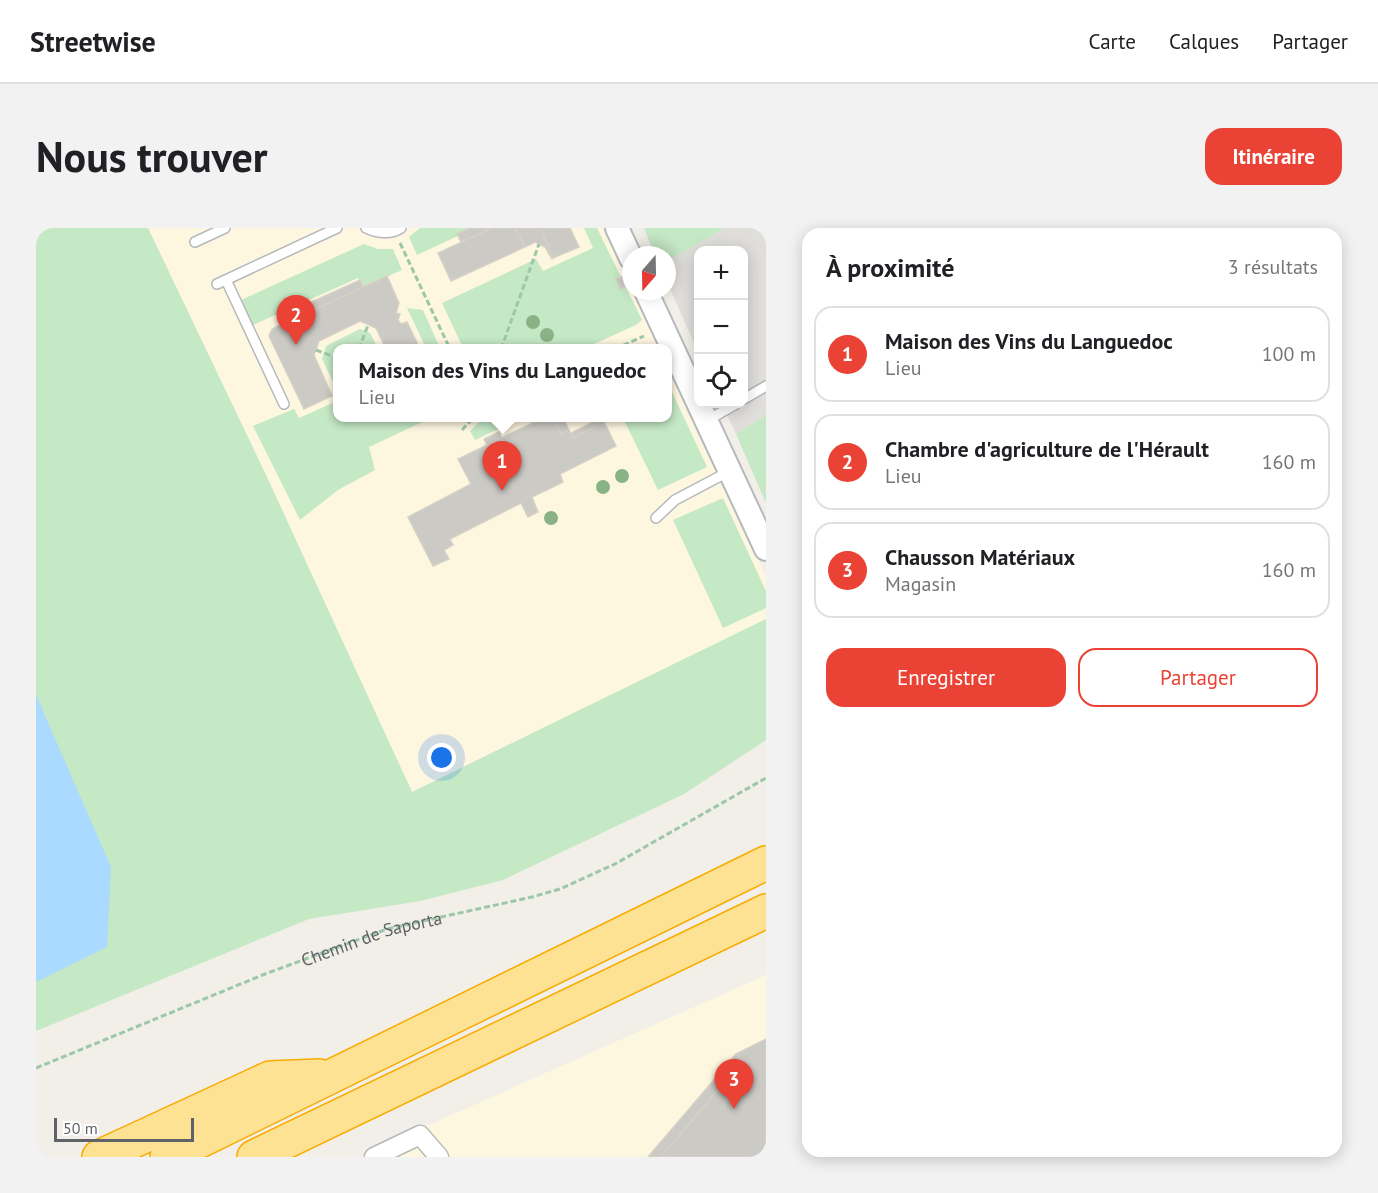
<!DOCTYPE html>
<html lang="fr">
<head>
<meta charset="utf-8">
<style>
	:root { --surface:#fff; --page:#f2f2f2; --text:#202124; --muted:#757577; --line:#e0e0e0; --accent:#ea4335 }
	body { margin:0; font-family:"PT Sans",sans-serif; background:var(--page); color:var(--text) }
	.controls { position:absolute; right:18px; top:18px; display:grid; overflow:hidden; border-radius:12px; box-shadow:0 3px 15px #0003 }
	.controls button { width:54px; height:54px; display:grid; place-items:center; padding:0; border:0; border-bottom:2px solid var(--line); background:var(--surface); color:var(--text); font:30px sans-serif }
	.compass { position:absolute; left:586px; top:18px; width:54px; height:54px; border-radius:50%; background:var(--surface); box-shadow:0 3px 15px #0003; rotate:200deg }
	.scale { position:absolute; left:18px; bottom:15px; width:140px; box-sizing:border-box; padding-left:6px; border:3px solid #5f6368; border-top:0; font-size:16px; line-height:21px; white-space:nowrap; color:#5f6368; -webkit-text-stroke:4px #fff; paint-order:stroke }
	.you { position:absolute; left:406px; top:530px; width:21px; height:21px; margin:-15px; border:4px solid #fff; border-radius:50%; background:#1a73e8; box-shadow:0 0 0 9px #1a73e833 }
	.badge { display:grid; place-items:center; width:39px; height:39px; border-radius:50%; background:var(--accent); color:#fff; font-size:20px; font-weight:700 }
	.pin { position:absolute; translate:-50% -50px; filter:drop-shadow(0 2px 3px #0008) }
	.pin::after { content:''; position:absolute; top:32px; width:21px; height:18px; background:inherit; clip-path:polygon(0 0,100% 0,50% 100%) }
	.popup { position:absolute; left:297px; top:116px; width:339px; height:78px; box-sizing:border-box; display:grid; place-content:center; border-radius:12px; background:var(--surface); filter:drop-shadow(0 2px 4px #0005); font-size:20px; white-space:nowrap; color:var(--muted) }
	.popup b { font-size:22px; color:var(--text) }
	.popup::after { content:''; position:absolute; left:50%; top:100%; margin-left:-12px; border:12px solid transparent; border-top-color:var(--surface) }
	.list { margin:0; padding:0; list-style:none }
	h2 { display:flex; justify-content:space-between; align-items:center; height:78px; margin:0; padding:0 24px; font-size:26px }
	h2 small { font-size:20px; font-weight:400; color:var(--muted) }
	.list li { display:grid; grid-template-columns:39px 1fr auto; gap:18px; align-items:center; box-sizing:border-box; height:96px; margin:0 12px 12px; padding:0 12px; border:2px solid var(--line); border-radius:18px }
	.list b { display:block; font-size:22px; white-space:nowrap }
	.list p { margin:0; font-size:20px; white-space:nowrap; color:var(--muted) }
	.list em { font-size:20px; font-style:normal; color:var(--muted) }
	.actions { display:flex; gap:12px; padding:18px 24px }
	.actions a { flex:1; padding:14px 0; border:2px solid var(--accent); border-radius:18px; text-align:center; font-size:21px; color:var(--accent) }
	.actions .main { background:var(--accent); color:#fff }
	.icon { flex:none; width:33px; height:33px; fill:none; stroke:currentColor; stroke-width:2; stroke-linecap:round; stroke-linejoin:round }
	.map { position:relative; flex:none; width:730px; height:929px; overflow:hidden; border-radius:18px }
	header { display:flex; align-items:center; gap:36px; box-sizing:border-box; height:84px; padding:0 30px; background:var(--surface); border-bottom:2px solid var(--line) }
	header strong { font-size:28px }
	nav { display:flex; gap:33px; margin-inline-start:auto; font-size:21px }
	.intro { display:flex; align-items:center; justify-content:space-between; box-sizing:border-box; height:144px; padding:0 36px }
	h1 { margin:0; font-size:42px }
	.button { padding:15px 27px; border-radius:18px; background:var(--accent); color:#fff; font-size:21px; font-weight:700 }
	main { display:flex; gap:36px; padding:0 36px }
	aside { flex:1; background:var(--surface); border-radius:18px; box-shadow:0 3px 15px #0003 }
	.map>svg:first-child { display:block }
	.commercial { fill:#fef7e0 }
	.industrial { fill:#e0deda }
	.green { fill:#c5e8c5 }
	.water { fill:#aadaff }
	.building { fill:#cccac5; stroke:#d6d1c6; stroke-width:1.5 }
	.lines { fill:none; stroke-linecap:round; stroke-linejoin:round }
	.service-casing { stroke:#b5b8bc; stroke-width:12 }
	.minor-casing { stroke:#b5b8bc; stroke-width:21 }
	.tertiary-casing { stroke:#b5b8bc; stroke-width:26 }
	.motorway-casing { stroke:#f9ab00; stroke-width:36 }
	.path { stroke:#9cc7a9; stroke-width:3; stroke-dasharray:6 3; stroke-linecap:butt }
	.service { stroke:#fff; stroke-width:9 }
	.minor { stroke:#fff; stroke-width:18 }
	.tertiary { stroke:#fff; stroke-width:22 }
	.motorway { stroke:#fde293; stroke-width:33 }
	.tree { fill:#89b387 }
	.labels { text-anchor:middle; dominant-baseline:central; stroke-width:4.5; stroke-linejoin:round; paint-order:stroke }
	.street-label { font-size:18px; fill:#5f6368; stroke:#fff }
</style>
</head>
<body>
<header>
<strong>Streetwise</strong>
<nav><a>Carte</a><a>Calques</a><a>Partager</a></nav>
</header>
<div class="intro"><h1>Nous trouver</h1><a class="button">Itinéraire</a></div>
<main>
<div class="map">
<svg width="730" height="929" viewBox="0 0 730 929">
	<rect width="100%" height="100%" fill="#f1efe8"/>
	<path class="commercial" d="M112,0H567L623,120L301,121V190H631V137L730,348V391L376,564L230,247Z
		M730,747V929H324L393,897Z"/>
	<path class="industrial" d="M689,0H730V187L700,206L686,176H708V22H662V124L631,54V33Z"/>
	<path class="green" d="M0,0H112L230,247L376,564L730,391V512L648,566L467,652L384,673L273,691L0,803Z
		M384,0H439L381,27L373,9Z
		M548,0H561L606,92L600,97L549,120H427L406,75L500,31L507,43L557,20Z
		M608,0H689L631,33V27H619Z
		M328,16L342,21H357L366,42L327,59L322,50L217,97L205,72Z
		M371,80L387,82L404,120H390Z
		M324,101L334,105L342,120L301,121V162L286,131L290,118Z
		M631,153L671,239L622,262L587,190H631Z
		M301,173V190H395L333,219L339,242L302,262L264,292L217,198L258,181L263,190Z
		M730,187V275L700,206Z
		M447,190H486L439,212L434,203Z
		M687,270L730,363V380L687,400L637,292Z"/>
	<path class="water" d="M0,467L75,639L71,719L0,754Z"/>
	<path class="building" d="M435,0H456L425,14L421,6Z
		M456,0H479L489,19L415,53L402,25Z
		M479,0H504L517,30L516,31L509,19L499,14L489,19Z
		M504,0H534L543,19L517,30Z
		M351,48L363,75L360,85L364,86L362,92L365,96L371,94L384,121H350L340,100L324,93L283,113L278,127L296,168L268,181L233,108L236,101Z
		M588,48L592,57L584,61L580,51Z
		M324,52L327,59L252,94L249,86Z
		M507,190H517L525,206L533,202L537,210L559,199L555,190H566L580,218L524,246L527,254L496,269L502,284L492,289L485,275L414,311L417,317L408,322L413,331L397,338L372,289L435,256L422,231Z
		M517,190H527L533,202L525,206Z
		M557,194L559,199L537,210L535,205Z
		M463,204L466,210L451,217L448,211Z
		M730,811V929H625L707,832L700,826Z
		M700,826L707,832L625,929H612Z"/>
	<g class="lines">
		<defs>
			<path id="service" d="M330,0C340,5 355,7 365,0
				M159,14L189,0
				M190,52L248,176
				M181,56L301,0
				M708,171L730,158
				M670,193L700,176
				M620,290L639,272L692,244"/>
			<path id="minor" d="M338,929L384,907L403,929"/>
			<path id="tertiary" d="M581,0L595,30
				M610,63L730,321"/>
			<path id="motorway" d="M63,929L234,850L283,848
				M131,929L730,635
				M218,929L730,683"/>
		</defs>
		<use href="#service" class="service-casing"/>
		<use href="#minor" class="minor-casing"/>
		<use href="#tertiary" class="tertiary-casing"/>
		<use href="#motorway" class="motorway-casing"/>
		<g class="path">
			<path d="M364,15L414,121"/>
			<path d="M323,121L332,97"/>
			<path d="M465,121L503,16"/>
			<path d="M579,121L608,108"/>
			<path d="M280,122L301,130"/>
			<path d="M426,202L437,190"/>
			<path id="s1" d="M0,840L229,746L351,701L496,669L524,661L579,636L730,550"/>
		</g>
		<use href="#service" class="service"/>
		<use href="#minor" class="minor"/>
		<use href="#tertiary" class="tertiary"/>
		<use href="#motorway" class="motorway"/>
	</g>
	<g class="tree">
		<circle cx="497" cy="94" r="7"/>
		<circle cx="511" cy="107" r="7"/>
		<circle cx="586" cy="248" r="7"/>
		<circle cx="567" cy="259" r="7"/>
		<circle cx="515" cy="290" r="7"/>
	</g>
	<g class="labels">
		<g class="street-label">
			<text stroke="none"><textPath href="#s1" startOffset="360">Chemin de Saporta</textPath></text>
		</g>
	</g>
</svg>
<div class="controls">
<button>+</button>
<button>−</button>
<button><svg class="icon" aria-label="locate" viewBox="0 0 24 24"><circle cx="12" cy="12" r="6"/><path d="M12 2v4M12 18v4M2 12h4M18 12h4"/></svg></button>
</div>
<svg class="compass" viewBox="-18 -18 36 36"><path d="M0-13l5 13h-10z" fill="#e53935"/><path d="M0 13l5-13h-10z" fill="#757577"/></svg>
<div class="scale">50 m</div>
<div class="you"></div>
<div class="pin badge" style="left:466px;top:263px">1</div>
<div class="popup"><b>Maison des Vins du Languedoc</b>Lieu</div>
<div class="pin badge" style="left:260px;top:117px">2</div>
<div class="pin badge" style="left:698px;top:881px">3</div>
</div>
<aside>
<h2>À proximité<small>3 résultats</small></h2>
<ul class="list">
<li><span class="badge">1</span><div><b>Maison des Vins du Languedoc</b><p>Lieu</p></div><em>100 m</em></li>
<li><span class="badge">2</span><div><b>Chambre d'agriculture de l'Hérault</b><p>Lieu</p></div><em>160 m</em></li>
<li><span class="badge">3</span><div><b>Chausson Matériaux</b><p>Magasin</p></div><em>160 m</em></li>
</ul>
<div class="actions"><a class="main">Enregistrer</a><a>Partager</a></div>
</aside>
</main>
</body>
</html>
